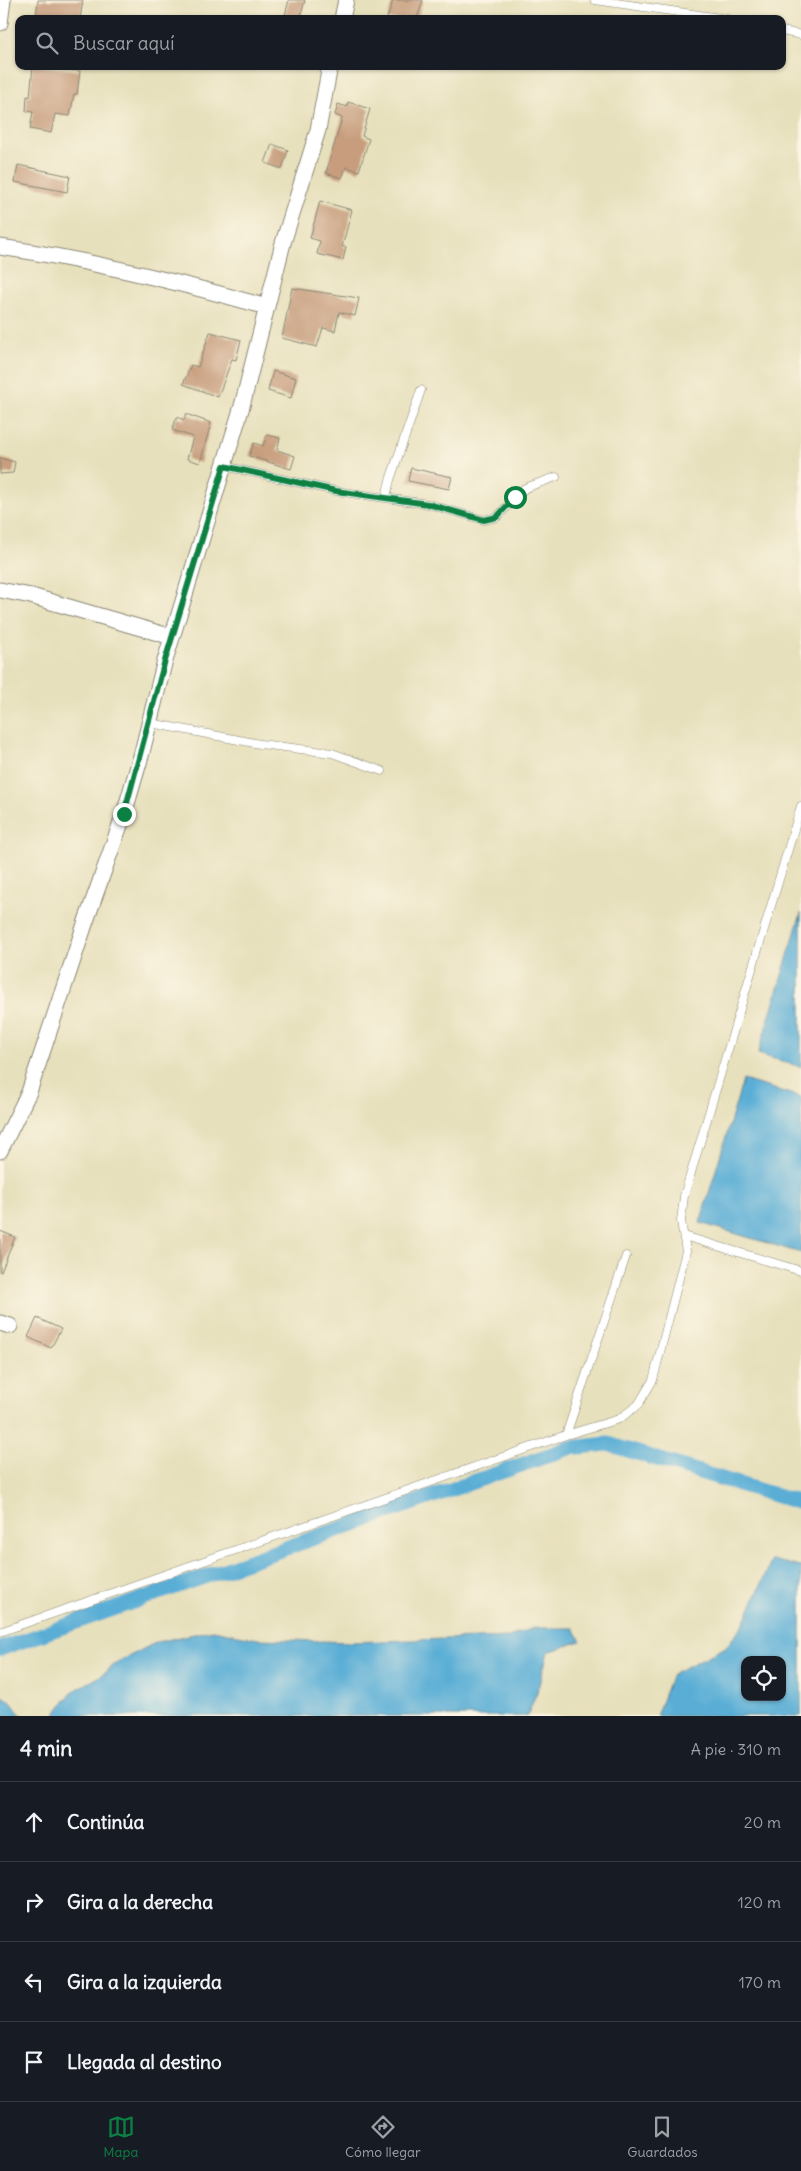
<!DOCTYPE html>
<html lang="es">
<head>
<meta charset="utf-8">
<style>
	:root { --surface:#171b24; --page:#20242c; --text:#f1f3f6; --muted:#9ea1a6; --line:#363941; --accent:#0b8043 }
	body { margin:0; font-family:Delius,sans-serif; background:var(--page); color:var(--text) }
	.controls { position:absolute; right:15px; bottom:15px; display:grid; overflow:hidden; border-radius:10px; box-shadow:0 1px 4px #0004 }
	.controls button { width:45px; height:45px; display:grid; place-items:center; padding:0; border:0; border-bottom:1px solid var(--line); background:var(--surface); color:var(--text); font:25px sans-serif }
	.stop { position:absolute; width:15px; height:15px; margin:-11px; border:4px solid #0b8043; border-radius:50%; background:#fff }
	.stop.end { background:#0b8043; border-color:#fff; box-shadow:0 1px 5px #0008 }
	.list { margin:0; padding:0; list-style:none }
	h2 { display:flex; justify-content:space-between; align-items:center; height:65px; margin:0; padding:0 20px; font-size:21px }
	h2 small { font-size:16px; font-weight:400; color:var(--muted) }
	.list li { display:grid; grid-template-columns:32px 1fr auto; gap:15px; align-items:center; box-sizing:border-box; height:80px; padding:0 20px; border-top:1px solid var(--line) }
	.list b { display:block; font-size:19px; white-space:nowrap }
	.list em { font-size:16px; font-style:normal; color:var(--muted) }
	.icon { flex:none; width:28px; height:28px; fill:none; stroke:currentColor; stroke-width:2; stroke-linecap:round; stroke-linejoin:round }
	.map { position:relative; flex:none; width:801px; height:1716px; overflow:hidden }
	.search { position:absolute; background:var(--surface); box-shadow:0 1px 4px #0004; left:15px; right:15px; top:15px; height:55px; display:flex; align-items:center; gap:12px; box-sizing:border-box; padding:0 18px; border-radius:10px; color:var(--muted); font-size:19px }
	.sheet { height:385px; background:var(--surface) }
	nav { display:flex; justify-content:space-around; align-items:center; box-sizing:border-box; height:70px; border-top:1px solid var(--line); background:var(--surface); font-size:14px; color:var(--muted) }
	nav a { display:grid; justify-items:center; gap:2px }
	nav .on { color:var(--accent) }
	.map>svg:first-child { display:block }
	.water { fill:#5aaed6; stroke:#426c80; fill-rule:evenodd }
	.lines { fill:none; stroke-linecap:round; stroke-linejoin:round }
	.canal { stroke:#5aaed6; stroke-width:15 }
	.building { fill:#c79d7d }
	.lane-casing { stroke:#898674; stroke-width:9 }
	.street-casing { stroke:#898674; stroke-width:17 }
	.lane { stroke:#fff; stroke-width:8 }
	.street { stroke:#fff; stroke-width:15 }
	.route { stroke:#0b8043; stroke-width:6 }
</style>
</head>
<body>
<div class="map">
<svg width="801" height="1716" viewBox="0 0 801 1716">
	<rect width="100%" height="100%" fill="#fcf5e5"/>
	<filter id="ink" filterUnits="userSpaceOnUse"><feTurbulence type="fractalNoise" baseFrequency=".02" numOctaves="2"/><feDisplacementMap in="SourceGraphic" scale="10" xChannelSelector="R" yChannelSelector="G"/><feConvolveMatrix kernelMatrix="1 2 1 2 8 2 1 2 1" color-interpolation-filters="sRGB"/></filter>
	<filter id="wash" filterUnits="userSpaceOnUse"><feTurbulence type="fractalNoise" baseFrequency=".0096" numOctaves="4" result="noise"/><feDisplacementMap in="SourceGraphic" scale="20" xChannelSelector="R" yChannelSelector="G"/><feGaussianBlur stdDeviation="1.12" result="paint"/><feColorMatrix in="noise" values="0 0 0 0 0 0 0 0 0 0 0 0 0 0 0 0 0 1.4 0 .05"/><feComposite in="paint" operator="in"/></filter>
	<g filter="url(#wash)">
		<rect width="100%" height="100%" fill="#e7e0bc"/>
		<path class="water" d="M801,913V1067L758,1054Z
			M743,1080L801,1097V1253L700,1223Z
			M772,1560L801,1567V1716H656L672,1674L726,1647L744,1623ZM745,1660H782V1697H745Z
			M534,1628H574L581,1641L548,1652L537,1692L527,1716H54L72,1692L99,1677L118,1662L157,1642L213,1630L258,1639L351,1642L509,1637Z
			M0,1695C15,1701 13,1709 23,1716H0Z"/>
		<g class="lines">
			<path class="canal" d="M0,1649L569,1448L608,1444L801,1503"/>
		</g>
		<g id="blocks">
			<path class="building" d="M38,0H83L80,19L36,17Z
				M289,0H305L300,19H288L289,16L285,15Z
				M393,0H423L417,19H387Z
				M33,66L80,71L77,94H74L70,116L55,114L51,133L30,129L33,112L26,111L27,96L30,97Z
				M348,102L370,109L362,136L369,139L359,171L346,167L342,178L326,173L342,118L335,115L338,104L347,107Z
				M272,144L288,150L282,169L265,163Z
				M18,165L70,176L67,192L15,182Z
				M320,201L352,210L342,247H346L343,260L317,254L320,241L310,238Z
				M292,288L359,298L355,316L339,312L335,331L323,328L317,347L282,338Z
				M210,332L241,340L236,360L232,359L218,397L183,384L191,365L198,367Z
				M273,371L296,378L291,398L268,391Z
				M186,414L211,423L200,463L187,459L193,437L172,430L177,417L184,420Z
				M267,435L280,438L277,450L295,456L291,469L249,456L254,443L263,446Z
				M0,458L15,462L13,473L0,474Z
				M411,468L452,477L449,489L408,481Z
				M0,1231L15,1237L1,1272H0Z
				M37,1318L61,1329L51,1348L28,1337Z"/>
		</g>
	</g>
	<g filter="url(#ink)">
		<use href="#blocks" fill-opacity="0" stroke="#898674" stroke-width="1"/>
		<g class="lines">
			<defs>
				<path id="lane" d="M595,0L727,19
					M782,31L801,35
					M224,466L336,491L428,504L484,520L497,517L525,488L556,477
					M386,497L390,480L421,390
					M150,723L260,744L332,753L382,771
					M684,1236L801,1271
					M566,1435L626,1256
					M0,1632L566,1435L619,1419L638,1405L653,1380L686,1251L681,1221L684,1196L801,806"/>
				<path id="street" d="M342,19L346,0
					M0,23L3,0
					M0,247C90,260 179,282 267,307
					M0,590L31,596L172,637
					M0,1151L29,1092L86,921L124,814L141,756L164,664L242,406L283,243L318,130L330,66
					M0,1323L10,1326"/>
			</defs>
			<use href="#lane" class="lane-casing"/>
			<use href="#street" class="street-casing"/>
			<use href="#lane" class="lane"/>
			<use href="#street" class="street"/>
		</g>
	</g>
	<g class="lines" filter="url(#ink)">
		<path class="route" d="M124,814L164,664L224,466L336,491L428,504L484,520L497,517L515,497"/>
	</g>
</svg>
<div class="controls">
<button><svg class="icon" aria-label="locate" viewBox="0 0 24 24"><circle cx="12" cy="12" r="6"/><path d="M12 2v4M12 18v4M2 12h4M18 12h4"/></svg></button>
</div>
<div class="stop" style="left:515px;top:497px"></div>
<div class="stop end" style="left:124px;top:814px"></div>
<div class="search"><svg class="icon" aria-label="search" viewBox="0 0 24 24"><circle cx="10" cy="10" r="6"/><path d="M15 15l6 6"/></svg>Buscar aquí</div>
</div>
<section class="sheet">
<h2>4 min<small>A pie · 310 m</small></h2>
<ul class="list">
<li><svg class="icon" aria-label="ahead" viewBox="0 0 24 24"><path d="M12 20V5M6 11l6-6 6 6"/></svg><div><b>Continúa</b></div><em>20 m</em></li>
<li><svg class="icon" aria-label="right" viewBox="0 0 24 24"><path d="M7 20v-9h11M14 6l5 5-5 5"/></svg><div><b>Gira a la derecha</b></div><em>120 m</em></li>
<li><svg class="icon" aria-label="left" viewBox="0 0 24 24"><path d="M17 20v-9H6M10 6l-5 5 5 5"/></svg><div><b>Gira a la izquierda</b></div><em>170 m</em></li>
<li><svg class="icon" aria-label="arrive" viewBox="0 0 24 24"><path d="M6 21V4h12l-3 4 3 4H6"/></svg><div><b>Llegada al destino</b></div></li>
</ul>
</section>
<nav>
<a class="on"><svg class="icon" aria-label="map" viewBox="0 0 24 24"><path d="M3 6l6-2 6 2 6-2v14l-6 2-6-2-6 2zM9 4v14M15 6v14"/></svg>Mapa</a>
<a><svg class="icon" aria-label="directions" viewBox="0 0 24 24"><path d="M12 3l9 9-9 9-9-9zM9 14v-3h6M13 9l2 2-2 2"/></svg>Cómo llegar</a>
<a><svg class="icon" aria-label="saved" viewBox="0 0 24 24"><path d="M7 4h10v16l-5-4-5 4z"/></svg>Guardados</a>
</nav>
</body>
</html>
